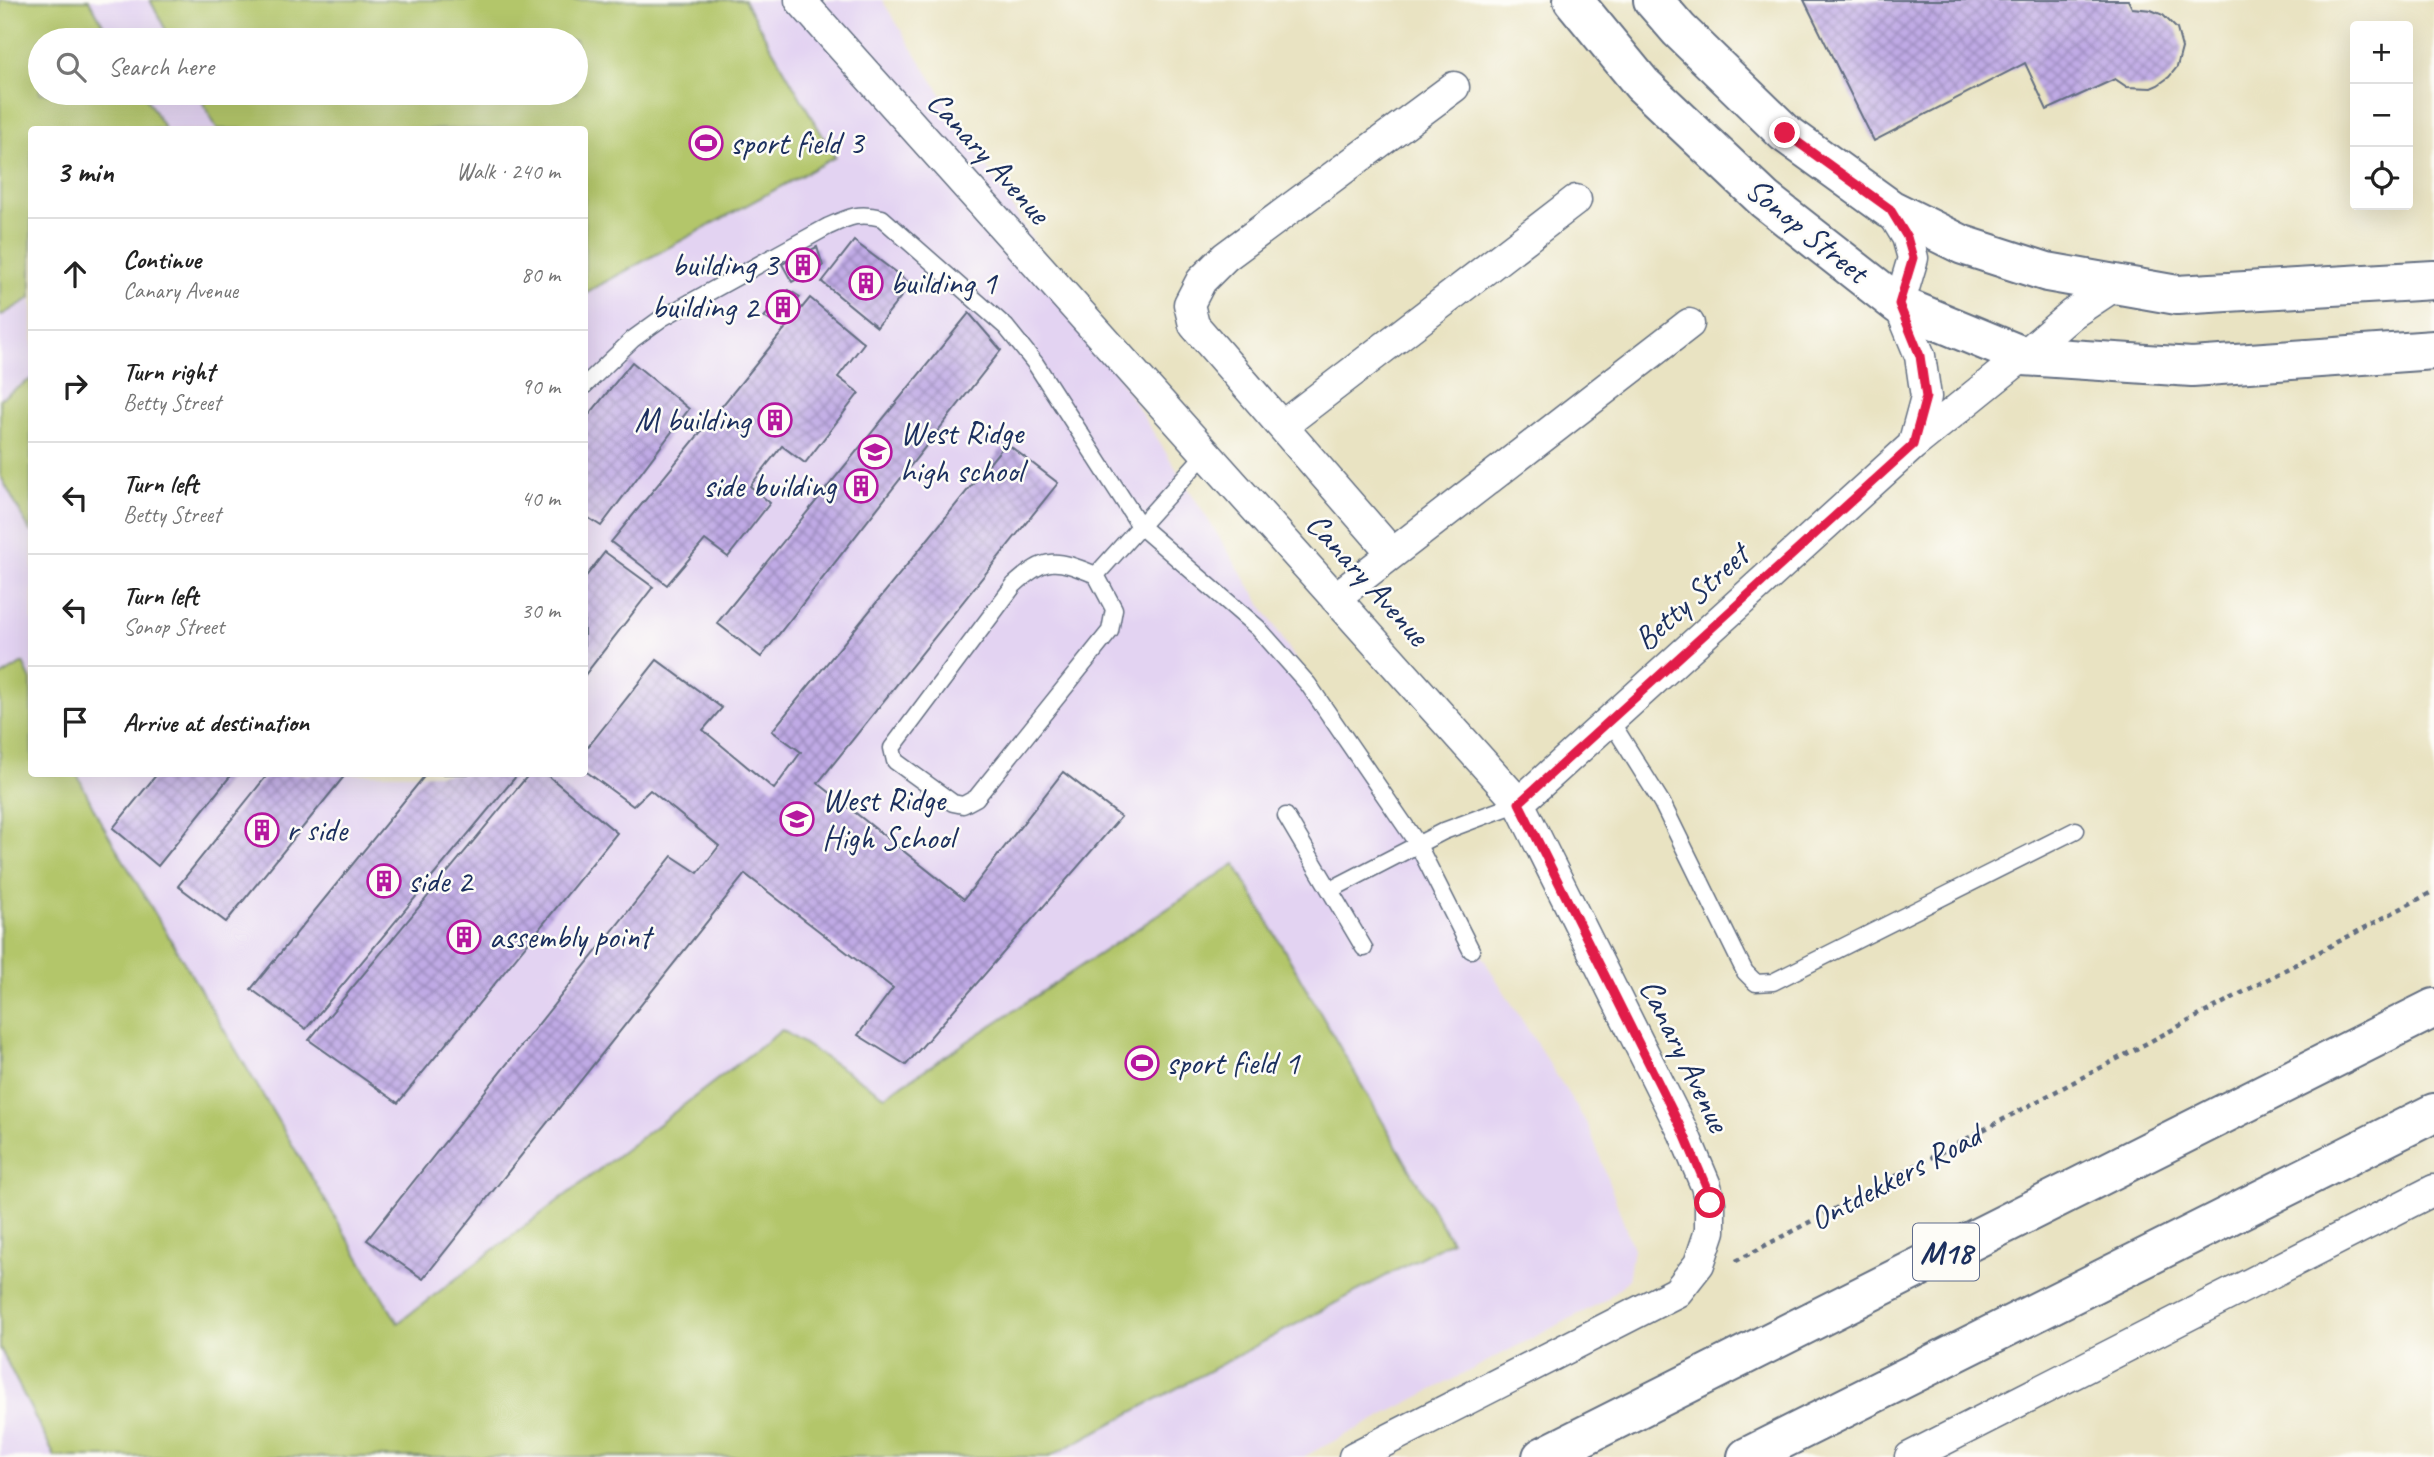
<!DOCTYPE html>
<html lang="en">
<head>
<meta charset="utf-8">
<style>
	:root { --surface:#fff; --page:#f6f6f6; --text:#222; --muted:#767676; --line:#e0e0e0 }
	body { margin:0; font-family:Caveat,sans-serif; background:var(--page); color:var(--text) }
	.controls { position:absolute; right:21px; top:21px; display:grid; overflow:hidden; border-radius:7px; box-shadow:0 7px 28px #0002 }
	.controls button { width:63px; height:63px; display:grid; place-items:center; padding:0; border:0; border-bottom:2px solid var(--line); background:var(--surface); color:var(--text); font:35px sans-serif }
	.stop { position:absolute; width:21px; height:21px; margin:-16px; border:5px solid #e11d48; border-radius:50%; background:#fff }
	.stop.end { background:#e11d48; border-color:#fff; box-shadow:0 2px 7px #0008 }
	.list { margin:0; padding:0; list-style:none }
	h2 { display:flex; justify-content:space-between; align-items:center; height:91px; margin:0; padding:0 28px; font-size:30px }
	h2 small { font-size:23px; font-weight:400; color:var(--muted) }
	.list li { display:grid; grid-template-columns:46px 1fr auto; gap:21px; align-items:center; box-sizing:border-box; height:112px; padding:0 28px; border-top:2px solid var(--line) }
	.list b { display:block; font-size:26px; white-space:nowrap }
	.list p { margin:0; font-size:23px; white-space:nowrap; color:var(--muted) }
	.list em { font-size:23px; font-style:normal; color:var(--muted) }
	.icon { flex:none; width:38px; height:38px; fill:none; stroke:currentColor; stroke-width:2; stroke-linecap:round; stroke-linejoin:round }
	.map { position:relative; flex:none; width:2434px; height:1457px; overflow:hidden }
	.search { position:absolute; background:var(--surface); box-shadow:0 7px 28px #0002; left:28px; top:28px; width:560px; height:77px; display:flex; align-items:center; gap:18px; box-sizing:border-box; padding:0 24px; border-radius:38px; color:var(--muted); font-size:26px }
	.panel { position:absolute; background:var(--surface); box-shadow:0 7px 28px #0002; left:28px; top:126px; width:560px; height:651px; border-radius:7px }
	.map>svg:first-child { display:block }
	.built { fill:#e3d3f2; fill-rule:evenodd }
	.pitch { fill:#b3c66a; stroke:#677a64; stroke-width:2 }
	.building { fill:url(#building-cross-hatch) }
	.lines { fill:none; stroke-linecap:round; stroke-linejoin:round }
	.lane-casing { stroke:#636e81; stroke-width:19 }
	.street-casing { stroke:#636e81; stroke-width:33 }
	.secondary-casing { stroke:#636e81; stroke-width:42 }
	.primary-casing { stroke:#636e81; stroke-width:42 }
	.path { stroke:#636e81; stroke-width:4.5; stroke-dasharray:5 5; stroke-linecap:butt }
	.lane { stroke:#fff; stroke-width:16 }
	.street { stroke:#fff; stroke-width:30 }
	.secondary { stroke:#fff; stroke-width:38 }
	.primary { stroke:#fff; stroke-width:38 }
	.route { stroke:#e11d48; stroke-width:9 }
	.labels { text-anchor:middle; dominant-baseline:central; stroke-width:5; stroke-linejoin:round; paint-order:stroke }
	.shield { fill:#fdfcf7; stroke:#5f6c8c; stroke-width:2 }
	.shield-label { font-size:32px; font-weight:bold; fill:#1b2f5e }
	.poi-label { font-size:33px; fill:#1b2f5e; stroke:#fdfcf7; text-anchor:start }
	.street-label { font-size:33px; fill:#1b2f5e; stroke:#fdfcf7 }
</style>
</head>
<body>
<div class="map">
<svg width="2434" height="1457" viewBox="0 0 2434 1457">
	<defs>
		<pattern id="building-cross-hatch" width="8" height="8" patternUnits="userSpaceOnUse" patternTransform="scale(1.75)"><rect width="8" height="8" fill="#c0aae5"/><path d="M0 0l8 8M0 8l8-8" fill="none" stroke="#9b8bbd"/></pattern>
	</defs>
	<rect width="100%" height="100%" fill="#fdfcf7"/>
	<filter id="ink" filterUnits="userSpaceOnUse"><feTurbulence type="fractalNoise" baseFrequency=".0143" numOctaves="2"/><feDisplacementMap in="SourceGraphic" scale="14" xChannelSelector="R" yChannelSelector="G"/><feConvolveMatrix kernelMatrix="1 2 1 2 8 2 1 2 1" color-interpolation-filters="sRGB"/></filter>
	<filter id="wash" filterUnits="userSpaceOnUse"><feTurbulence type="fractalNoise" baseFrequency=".00686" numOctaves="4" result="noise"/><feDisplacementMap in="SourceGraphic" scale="28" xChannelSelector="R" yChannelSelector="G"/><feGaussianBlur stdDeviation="1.57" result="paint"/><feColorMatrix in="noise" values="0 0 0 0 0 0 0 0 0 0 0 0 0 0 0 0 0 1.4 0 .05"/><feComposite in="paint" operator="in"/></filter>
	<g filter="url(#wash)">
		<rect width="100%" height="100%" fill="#e9e3c2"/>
		<path class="built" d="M0,0H882L1589,1127L1633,1249L1628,1280L1604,1301L1303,1457H0ZM40,40H576V93H40ZM32,130H584V774H32Z"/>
		<path class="pitch" d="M0,0H89L112,40H40V93H143L165,129L32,130L31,298L0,316Z
			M150,0H744L835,157L585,293L584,130L217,129L198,93H576V40H171Z
			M31,379V533L0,475V399Z
			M23,663L31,680L32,774H77L99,819L398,1323L782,1030L885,1096L1235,864L1451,1241L1049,1457H55L0,1348V677Z"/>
		<g id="blocks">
			<path class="building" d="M1804,0H2128L2132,8L2151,10L2163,15L2177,29L2182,48L2177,67L2169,77L2158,85L2151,88L2127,87L2115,79L2047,110L2025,63L1874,141Z
				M854,241L911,284L877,327L822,282Z
				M817,247L823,266L792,282L782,264Z
				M789,290L800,297L779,326L764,317Z
				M810,298L864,343L838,377L859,393L805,463L782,446L750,486L770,503L728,557L705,540L667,585L611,542Z
				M969,313L1001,350L761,657L717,623Z
				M632,362L689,409L601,526L584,515V421Z
				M1006,443L1058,483L818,783L964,899L1063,772L1121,817L906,1065L858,1035L893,988L745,874L423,1279L367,1240L672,856L698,873L719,846L650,790L633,806L584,770V752L657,660L722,708L703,730L774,789L801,752L772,731Z
				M605,552L653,587L584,676V579Z
				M157,774H232L158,866L113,828Z
				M268,774H346L226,922L178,886Z
				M426,774H518L306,1029L251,989Z
				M529,774H546L617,833L398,1103L309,1040Z"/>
		</g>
	</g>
	<g filter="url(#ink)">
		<use href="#blocks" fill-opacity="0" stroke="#636e81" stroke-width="2"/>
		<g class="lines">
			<defs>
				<path id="lane" d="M584,386L633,339L662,318L827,227C849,217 858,212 882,218L1006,327L1035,363L1140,526L1258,628L1308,684L1417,843L1471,950
					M1096,575C1056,559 1047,555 1014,585L892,748L895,761L953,803L963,805L976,798L1110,631L1114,609L1096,575L1206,453
					M1610,720L1662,803L1745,972L1756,983L1773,982L2076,830
					M1286,816L1364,948
					M1330,890L1444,831L1519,803"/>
				<path id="street" d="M800,0L1519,803L1684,1134L1706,1186L1710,1203V1231L1699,1264L1677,1292L1354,1457
					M1890,209L1907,237L1913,258L1899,305L1920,356L1926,397L1913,445
					M1282,426L1576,200
					M1392,553L1194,325L1189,304L1201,281L1225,257L1454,87
					M1335,598L1689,324
					M1519,803L1913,445L2023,356L2072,314L2117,284
					M1910,1457L2434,1190"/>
				<path id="secondary" d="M1573,0L1642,84L1765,200L1899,305L2023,356L2192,367L2434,350
					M1653,0L1679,30L1785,133L1890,209L1963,245L2047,272L2177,295L2434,280"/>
				<path id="primary" d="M1542,1457L2434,1008
					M1747,1457L2434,1113"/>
			</defs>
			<use href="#lane" class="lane-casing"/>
			<use href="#street" class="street-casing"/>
			<use href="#secondary" class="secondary-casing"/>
			<use href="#primary" class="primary-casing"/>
			<path class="path" d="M1736,1261L2434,891"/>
			<use href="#lane" class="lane"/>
			<use href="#street" class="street"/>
			<use href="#secondary" class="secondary"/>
			<use href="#primary" class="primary"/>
		</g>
	</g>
	<g class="lines" filter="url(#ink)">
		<path class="route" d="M1710,1203L1706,1186L1684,1134L1519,803L1913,445L1926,397L1920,356L1899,304L1913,258L1907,237L1890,209L1785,133"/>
	</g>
	<defs>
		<symbol id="stadium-ring" viewBox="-11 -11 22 22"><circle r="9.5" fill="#fdfcf7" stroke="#b5179e" stroke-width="1.5"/><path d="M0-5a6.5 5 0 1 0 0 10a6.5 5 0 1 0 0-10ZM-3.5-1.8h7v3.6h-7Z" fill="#b5179e"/></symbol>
		<symbol id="building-ring" viewBox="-11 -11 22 22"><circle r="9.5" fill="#fdfcf7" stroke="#b5179e" stroke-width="1.5"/><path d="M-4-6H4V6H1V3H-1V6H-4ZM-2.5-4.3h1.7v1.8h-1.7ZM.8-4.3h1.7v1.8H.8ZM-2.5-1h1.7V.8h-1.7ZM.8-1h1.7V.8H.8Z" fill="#b5179e"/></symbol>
		<symbol id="school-ring" viewBox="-11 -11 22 22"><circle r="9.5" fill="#fdfcf7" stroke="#b5179e" stroke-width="1.5"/><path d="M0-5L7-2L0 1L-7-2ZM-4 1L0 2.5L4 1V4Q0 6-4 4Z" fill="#b5179e"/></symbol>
	</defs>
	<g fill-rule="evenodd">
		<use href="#stadium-ring" x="687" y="124" width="38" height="38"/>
		<use href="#building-ring" x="784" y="246" width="38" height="38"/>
		<use href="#building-ring" x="847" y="264" width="38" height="38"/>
		<use href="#building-ring" x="764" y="288" width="38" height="38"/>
		<use href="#building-ring" x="756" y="401" width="38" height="38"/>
		<use href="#school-ring" x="856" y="433" width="38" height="38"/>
		<use href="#building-ring" x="842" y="467" width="38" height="38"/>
		<use href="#school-ring" x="778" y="800" width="38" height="38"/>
		<use href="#building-ring" x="243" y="811" width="38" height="38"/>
		<use href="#building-ring" x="365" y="862" width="38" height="38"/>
		<use href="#building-ring" x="445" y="918" width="38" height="38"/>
		<use href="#stadium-ring" x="1123" y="1044" width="38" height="38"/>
	</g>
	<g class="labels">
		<rect class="shield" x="1913" y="1223.5" width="66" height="57" rx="5"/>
		<g class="shield-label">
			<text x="1946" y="1252">M18</text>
		</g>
		<g class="poi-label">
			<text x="730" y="143">sport field 3</text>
			<text x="778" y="265" text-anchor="end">building 3</text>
			<text x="890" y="283">building 1</text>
			<text x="758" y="307" text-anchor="end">building 2</text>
			<text x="750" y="420" text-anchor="end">M building</text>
			<text x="900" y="433">West Ridge<tspan x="900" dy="38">high school</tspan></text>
			<text x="836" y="486" text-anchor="end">side building</text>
			<text x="822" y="800">West Ridge<tspan x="822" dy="38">High School</tspan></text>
			<text x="286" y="830">r side</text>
			<text x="408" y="881">side 2</text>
			<text x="489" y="937">assembly point</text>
			<text x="1166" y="1063">sport field 1</text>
		</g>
		<g class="street-label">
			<text transform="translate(989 157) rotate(48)">Canary Avenue</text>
			<text transform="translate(1807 230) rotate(39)">Sonop Street</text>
			<text transform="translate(1368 579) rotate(48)">Canary Avenue</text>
			<text transform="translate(1691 597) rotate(-42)">Betty Street</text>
			<text transform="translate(1685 1055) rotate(64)">Canary Avenue</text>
			<text transform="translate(1895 1177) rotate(-28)">Ontdekkers Road</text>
		</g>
	</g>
</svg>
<div class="controls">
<button>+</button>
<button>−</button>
<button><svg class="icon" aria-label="locate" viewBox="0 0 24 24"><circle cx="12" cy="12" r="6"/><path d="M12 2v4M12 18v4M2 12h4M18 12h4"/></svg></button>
</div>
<div class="stop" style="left:1710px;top:1203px"></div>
<div class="stop end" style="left:1785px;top:133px"></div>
<div class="search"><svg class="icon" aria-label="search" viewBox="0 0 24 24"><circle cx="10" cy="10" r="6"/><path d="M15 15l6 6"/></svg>Search here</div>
<section class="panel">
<h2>3 min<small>Walk · 240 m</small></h2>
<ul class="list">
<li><svg class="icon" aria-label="ahead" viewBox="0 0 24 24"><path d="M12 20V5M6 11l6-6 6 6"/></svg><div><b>Continue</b><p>Canary Avenue</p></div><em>80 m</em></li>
<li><svg class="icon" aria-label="right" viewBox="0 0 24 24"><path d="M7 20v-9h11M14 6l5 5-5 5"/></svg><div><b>Turn right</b><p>Betty Street</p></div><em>90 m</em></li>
<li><svg class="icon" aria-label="left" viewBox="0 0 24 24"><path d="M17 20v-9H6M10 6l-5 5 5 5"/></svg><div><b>Turn left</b><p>Betty Street</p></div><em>40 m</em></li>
<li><svg class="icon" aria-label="left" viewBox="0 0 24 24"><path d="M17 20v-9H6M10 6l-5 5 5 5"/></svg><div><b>Turn left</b><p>Sonop Street</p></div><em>30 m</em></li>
<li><svg class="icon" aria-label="arrive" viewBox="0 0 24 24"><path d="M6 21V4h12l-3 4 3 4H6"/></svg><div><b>Arrive at destination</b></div></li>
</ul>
</section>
</div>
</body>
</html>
